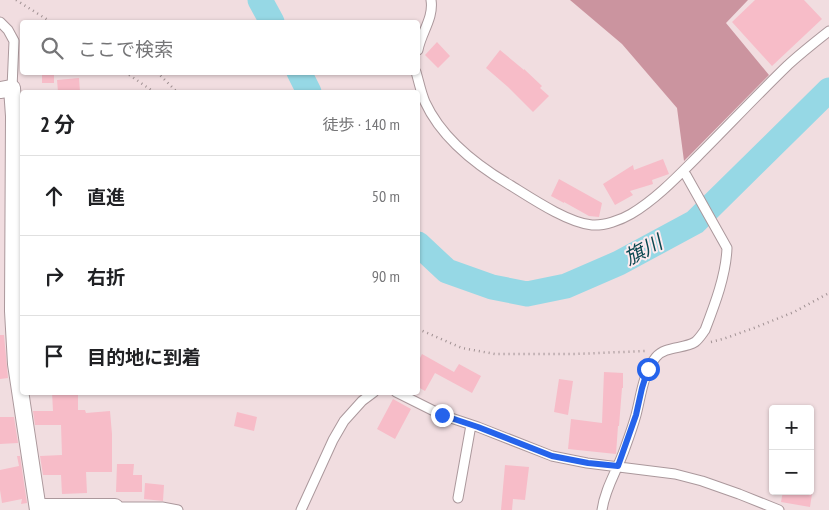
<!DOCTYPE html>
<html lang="ja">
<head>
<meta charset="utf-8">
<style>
	:root { --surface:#fff; --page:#f2f2f2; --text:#202124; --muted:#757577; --line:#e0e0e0 }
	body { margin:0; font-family:"PT Sans Narrow","Noto Sans JP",sans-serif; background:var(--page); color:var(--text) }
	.controls { position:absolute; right:15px; bottom:15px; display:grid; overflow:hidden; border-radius:5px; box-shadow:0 1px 4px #0004 }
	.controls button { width:45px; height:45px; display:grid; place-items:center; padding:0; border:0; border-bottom:1px solid var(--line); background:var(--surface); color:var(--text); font:25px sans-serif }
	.stop { position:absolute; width:15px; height:15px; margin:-11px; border:4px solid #2563eb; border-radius:50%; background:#fff }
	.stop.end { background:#2563eb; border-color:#fff; box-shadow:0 1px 5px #0008 }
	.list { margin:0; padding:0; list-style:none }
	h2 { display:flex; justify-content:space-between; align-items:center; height:65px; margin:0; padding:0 20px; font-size:21px }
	h2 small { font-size:16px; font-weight:400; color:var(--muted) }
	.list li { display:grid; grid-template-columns:32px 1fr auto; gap:15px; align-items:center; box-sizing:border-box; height:80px; padding:0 20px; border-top:1px solid var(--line) }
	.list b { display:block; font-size:19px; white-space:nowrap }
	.list em { font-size:16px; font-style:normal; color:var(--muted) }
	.icon { flex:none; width:28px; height:28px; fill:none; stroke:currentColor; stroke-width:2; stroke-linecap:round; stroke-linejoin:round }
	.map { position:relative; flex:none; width:829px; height:510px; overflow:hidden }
	.search { position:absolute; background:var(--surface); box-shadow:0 1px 4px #0004; left:20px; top:20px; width:400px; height:55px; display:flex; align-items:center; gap:12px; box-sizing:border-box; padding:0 18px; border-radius:5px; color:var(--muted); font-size:19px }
	.panel { position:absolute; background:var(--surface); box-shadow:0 1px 4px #0004; left:20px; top:90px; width:400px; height:305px; border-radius:5px }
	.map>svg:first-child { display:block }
	.forest { fill:#cb949f }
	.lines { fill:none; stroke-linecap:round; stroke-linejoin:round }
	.river { stroke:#96d8e5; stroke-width:25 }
	.building { fill:#f7bcc8 }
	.service-casing { stroke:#ab989c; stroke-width:11 }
	.minor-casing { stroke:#ab989c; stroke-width:18 }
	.path { stroke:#a09193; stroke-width:2.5; stroke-dasharray:1 4; stroke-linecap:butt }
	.service { stroke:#fff; stroke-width:9 }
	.minor { stroke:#fff; stroke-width:16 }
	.route { stroke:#2563eb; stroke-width:6 }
	.labels { text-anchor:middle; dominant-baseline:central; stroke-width:4; stroke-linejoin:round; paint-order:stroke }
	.water-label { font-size:20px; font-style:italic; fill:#0b4851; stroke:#feeaee }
</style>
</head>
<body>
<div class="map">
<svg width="829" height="510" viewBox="0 0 829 510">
	<rect width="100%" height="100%" fill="#f1dde0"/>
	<path class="forest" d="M570,0H748L726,23L769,75L684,161L677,108L622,44Z"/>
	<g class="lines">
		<path class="river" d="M260,0L272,22
			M299,72L309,92
			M418,244L447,271L492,287L527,294L566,286L619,263L695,222L829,90"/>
	</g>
	<path class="building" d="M755,0H804L822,19L772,66L732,22Z
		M437,42L450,56L438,68L425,55Z
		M500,50L524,70V69L542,86L540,88L549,96L533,112L508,87L486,68Z
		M42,72H54V83H42Z
		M79,78L80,92H58L57,80Z
		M663,159L669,174L652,180L653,184L630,191L633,195L615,205L603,184L633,165L634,170Z
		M559,179L602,203L599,217L589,216L564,202V203L551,196Z
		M0,335H4L8,378L0,379Z
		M422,354L454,372L459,364L481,376L472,393L435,373L425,391L418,387V362Z
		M604,372L623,373V388H622L619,426H618L616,454L568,449L571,419L602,423Z
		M559,379L573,381L568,415L554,412Z
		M52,392H78V410H85L86,413L110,411L112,434V472H86L87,493L62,494L61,475H43L40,456L62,455L61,425H35L33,411H53Z
		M393,399L411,409L395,439L377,429Z
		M237,412L257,417L254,431L234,426Z
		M0,417H14L18,443L0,444Z
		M17,456H20L27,503L21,504L22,499L2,503L0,490V470L19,466Z
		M117,464H134L133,475H142V492H116Z
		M505,465L529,467L525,500L513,499L512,510H501Z
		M145,483L164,485L163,501L144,499Z
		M783,491H805L804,493L812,494L810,507L781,502Z"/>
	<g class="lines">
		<defs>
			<path id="service" d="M0,22L8,30L14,41L12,88
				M418,50C421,33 434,18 431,0
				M416,72C419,82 421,93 425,102C442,139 476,165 510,185C531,198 568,223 592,225C604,226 621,220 631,214C656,199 677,177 697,157C728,126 757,95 788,65C801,53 815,42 829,31
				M396,392L442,415L478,427L552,456L587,463L675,474L702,481L739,494L779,510
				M458,498L471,425
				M115,507H162L178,510
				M301,510L333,440L344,421L362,401L374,392
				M602,510C605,488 618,469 625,448C629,437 633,426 636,415C641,396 643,373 656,357C665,346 684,349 695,342C699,339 702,334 705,330C715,304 726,275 727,248L686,175L682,172"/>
			<path id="minor" d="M0,90L12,88L14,116L13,311L16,364L38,510
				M38,507H115"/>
		</defs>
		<use href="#service" class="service-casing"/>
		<use href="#minor" class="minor-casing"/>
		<path class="path" d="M16,0L51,22
			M125,72L154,92
			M157,72L177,92
			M418,329L462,348L495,354H575L646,351
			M711,342L723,339L754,328L794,312L829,293"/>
		<use href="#service" class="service"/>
		<use href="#minor" class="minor"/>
	</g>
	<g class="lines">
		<path class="route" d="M442,415L478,427L552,456L588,463L618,466L636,415L642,388L648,369"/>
	</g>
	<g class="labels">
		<g class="water-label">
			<text transform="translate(643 250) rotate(-28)">旗川</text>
		</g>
	</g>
</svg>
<div class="controls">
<button>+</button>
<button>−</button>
</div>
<div class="stop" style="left:648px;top:369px"></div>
<div class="stop end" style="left:442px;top:415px"></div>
<div class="search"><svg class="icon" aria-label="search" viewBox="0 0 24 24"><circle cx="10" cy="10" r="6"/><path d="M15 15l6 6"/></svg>ここで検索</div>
<section class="panel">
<h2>2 分<small>徒歩 · 140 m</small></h2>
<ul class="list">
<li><svg class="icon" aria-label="ahead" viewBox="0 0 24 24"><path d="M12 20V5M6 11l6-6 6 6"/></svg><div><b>直進</b></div><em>50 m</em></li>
<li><svg class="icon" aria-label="right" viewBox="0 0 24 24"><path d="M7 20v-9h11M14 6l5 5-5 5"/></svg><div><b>右折</b></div><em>90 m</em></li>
<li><svg class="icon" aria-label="arrive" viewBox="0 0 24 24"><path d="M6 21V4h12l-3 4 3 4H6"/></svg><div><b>目的地に到着</b></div></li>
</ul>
</section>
</div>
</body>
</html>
